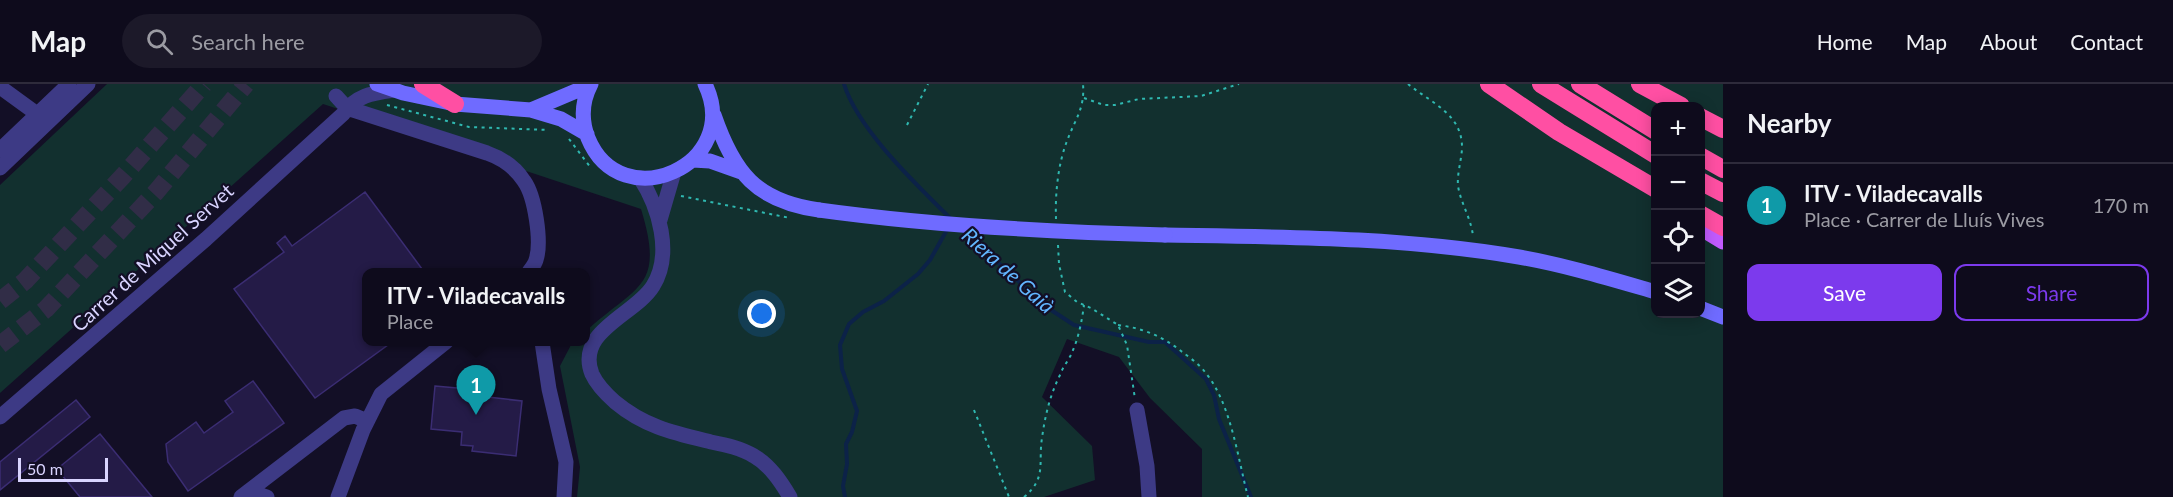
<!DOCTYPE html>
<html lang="en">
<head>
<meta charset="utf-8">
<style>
	:root { --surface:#0e0b1c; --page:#1c1929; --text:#f1f3f6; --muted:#9b9ba3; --line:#2e2b3b; --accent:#7c3aed }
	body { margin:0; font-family:Lato,sans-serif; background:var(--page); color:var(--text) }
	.controls { position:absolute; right:18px; top:18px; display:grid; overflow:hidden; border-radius:12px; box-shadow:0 3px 15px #0003 }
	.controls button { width:54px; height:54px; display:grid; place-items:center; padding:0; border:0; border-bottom:2px solid var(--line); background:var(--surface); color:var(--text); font:30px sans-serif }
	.scale { position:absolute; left:18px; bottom:15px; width:90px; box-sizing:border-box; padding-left:6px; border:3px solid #d9d4ff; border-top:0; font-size:16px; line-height:21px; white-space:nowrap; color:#d9d4ff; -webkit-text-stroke:4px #130f26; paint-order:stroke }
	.you { position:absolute; left:762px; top:230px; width:21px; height:21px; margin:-15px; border:4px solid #fff; border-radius:50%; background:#1a73e8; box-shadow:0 0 0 9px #1a73e833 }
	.badge { display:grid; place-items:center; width:39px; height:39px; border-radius:50%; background:var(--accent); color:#fff; font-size:20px; font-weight:700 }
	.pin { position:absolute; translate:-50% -50px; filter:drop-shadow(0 2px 3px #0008) }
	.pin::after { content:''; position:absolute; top:32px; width:21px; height:18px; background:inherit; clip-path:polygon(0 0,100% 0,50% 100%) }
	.popup { position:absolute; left:362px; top:184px; width:228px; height:78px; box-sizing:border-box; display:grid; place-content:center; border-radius:12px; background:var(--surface); filter:drop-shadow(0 2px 4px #0005); font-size:20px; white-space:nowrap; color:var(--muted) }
	.popup b { font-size:22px; color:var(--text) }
	.popup::after { content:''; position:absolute; left:50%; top:100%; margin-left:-12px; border:12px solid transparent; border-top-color:var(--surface) }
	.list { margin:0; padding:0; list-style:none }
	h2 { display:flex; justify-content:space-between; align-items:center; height:78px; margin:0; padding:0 24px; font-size:26px }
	h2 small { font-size:20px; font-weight:400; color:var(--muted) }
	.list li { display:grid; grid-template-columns:39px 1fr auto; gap:18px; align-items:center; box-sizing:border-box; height:84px; padding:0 24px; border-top:2px solid var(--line) }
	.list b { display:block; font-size:22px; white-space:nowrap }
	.list p { margin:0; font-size:20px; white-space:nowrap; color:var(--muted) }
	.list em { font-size:20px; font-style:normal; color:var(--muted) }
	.actions { display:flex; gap:12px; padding:18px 24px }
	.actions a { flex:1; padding:14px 0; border:2px solid var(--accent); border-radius:12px; text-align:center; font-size:21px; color:var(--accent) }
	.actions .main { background:var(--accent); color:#fff }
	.icon { flex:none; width:33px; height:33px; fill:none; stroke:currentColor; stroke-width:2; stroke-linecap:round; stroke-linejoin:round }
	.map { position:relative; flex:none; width:1723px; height:413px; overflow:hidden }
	header { display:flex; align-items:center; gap:36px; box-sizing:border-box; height:84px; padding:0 30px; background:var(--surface); border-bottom:2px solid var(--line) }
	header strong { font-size:28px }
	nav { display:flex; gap:33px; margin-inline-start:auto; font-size:21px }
	.search { width:420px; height:54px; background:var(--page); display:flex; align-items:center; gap:15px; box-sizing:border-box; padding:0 21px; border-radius:33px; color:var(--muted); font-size:22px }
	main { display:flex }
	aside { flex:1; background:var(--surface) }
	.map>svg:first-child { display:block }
	.green { fill:#12302f; fill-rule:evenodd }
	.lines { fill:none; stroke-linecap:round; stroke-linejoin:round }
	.stream { stroke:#0c2248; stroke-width:4 }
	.building { fill:#241b47; stroke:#3b2d73; stroke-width:1.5 }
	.highway-tunnel { stroke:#312d47; stroke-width:18; stroke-dasharray:18 9; stroke-linecap:butt }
	.path { stroke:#2fb8b0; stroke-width:2; stroke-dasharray:3 4.5; stroke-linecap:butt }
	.street { stroke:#3d3a85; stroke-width:15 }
	.secondary { stroke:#6f6bff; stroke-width:15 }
	.primary { stroke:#c25bff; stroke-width:15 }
	.highway { stroke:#ff4fa3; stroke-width:18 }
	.secondary-bridge { stroke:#6f6bff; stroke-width:15 }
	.labels { text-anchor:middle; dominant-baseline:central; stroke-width:4.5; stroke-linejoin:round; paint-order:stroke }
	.street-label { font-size:20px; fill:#d9d4ff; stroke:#130f26 }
	.water-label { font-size:21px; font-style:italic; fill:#62b6ff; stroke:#130f26 }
</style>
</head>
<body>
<header>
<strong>Map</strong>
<div class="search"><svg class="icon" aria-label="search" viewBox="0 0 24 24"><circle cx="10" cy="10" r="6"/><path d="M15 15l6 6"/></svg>Search here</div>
<nav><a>Home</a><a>Map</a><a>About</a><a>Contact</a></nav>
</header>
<main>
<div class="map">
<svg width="1723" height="413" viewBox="0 0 1723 413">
	<rect width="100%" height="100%" fill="#130f26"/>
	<path class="green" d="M107,0H1723V413H1202V365L1150,314L1119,273L1067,255L1042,313L1092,362L1095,396L1044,413H577L580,383L560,282L572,259L586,258V247C638,200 665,204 641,125L323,20L0,309V101ZM1656,22H1700V230H1656Z"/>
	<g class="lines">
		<path class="stream" d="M844,0C858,46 918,102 952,136
			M962,146L1048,224L1074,241L1149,258H1165L1206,295L1214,311L1219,335L1251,413
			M845,413L843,402L847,380L846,360L852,348L857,327L842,285L840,261L849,240L863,228L884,217L918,190L930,176L948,144"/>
	</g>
	<path class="building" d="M365,108L425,189H366V258H392L315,314L234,205L284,168L277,159L285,152L292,162Z
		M253,297L284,339L188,407L168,378L166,360L196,338L204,349L233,328L225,317Z
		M435,302L479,306V312L522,317L516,372L472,367L473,362L461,361L462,348L431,345Z
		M76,316L90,333L0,406V378Z
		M100,350L152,413H80L57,385Z"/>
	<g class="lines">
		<path class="highway-tunnel" d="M0,217L25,197L123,92L204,0
			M0,261L46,225L156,108L246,0"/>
		<path class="path" d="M1408,0C1431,19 1463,30 1462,65C1461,78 1457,90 1458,102C1461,120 1471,134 1473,152
			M1084,14L1104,21H1115L1139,15L1201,12L1239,0
			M387,21L469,43L549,46
			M907,41L928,0
			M569,55L591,84
			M681,112L790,134
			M1056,135C1055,110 1058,80 1067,57C1075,35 1085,25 1083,0
			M1058,161L1059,180L1065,208L1077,218L1091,224L1118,241L1127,261L1135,315
			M1118,241C1142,244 1162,252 1181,267C1189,273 1199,280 1205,288C1231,319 1238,375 1248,413
			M974,326L1009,413
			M1024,413C1047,394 1038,379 1042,354C1045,332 1050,311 1060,291C1063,282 1070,275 1073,266C1079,252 1082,236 1084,221"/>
		<path class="street" d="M0,3L44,35
			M336,12L347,24L487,69C501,74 515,83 524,97C535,112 542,158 536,176C535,180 531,185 529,188
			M0,66L69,0
			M0,84L88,0
			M640,94C659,123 673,170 653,202C635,231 575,247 592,290C597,301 606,310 615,318C645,343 674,349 711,358C726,361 741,364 754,372C770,381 781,398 790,413
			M660,136L674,88
			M542,258L549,305L566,378L564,413
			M1137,326L1147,382L1149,413
			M0,333L206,155L343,30C356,11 373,9 394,6
			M249,407L267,413
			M241,413L344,334L355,332L367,337
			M338,413L363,346L381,310L446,258"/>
		<path class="secondary" d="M377,0L403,9L455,20L531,26L561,35L587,50
			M591,0C582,17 581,36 588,54C621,135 744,81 705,0
			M531,26L590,1
			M714,31C734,89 756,117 819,126
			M693,76L710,77L741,88
			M1165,151C1284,153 1402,153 1519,173C1565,181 1611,195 1656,208
			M1700,224L1723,233"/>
		<path class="primary" d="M1700,144L1723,158"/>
		<path class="highway" d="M423,0L455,20
			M1489,0L1559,48L1656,105
			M1541,0L1656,71
			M1580,0L1656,47
			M1640,0L1681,22
			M1700,33L1723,45
			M1700,72L1723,85
			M1700,97L1723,109
			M1700,130L1723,143"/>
		<path class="secondary-bridge" d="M819,126C934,142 1049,148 1165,151"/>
	</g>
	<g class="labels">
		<g class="street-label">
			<text transform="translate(152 173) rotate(-42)">Carrer de Miquel Servet</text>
		</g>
		<g class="water-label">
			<text transform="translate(1009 186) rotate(42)">Riera de Gaià</text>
		</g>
	</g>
</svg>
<div class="controls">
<button>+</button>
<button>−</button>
<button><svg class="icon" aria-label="locate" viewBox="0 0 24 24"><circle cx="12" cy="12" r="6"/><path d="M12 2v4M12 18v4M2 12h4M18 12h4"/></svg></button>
<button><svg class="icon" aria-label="layers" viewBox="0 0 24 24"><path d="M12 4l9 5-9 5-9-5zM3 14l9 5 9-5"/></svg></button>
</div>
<div class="scale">50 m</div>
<div class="you"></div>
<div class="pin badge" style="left:476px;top:331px;background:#0f9aa8">1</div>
<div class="popup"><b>ITV - Viladecavalls</b>Place</div>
</div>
<aside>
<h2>Nearby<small></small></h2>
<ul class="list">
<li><span class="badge" style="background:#0f9aa8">1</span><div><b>ITV - Viladecavalls</b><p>Place · Carrer de Lluís Vives</p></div><em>170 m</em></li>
</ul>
<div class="actions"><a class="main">Save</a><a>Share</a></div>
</aside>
</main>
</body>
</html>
